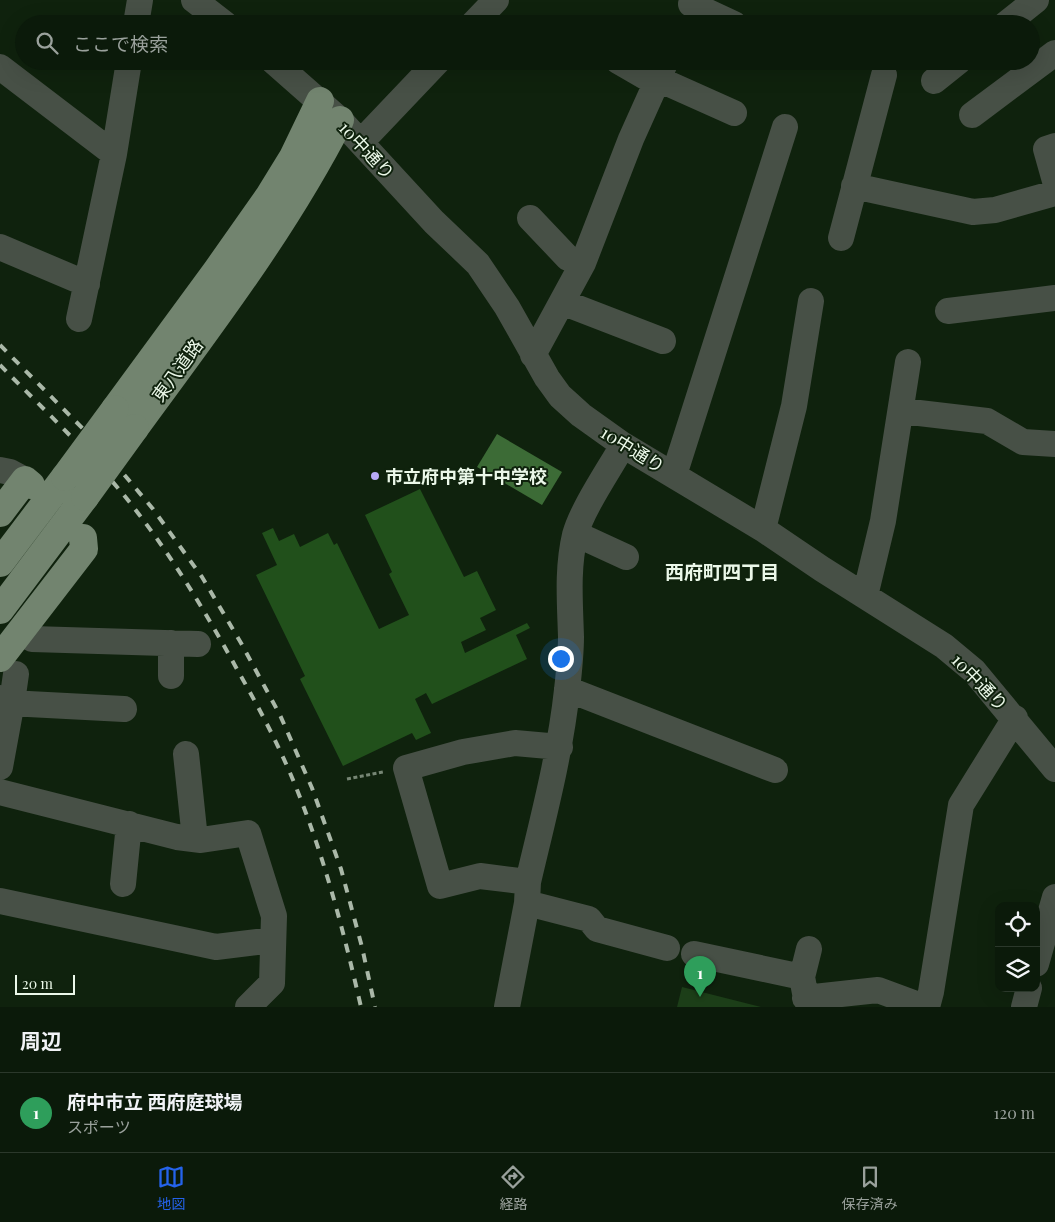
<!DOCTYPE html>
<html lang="ja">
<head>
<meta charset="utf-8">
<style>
	:root { --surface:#0b1a0a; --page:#192718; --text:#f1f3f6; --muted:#9aa19c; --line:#2b382b; --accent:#2563eb }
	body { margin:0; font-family:"Playfair Display","Noto Sans JP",serif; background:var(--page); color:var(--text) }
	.controls { position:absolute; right:15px; bottom:15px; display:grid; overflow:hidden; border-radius:10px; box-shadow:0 5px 20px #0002 }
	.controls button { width:45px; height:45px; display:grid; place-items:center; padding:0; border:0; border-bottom:1px solid var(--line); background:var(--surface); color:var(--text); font:25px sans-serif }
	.scale { position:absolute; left:15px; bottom:12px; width:60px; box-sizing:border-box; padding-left:5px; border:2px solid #ebf8e9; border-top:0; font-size:14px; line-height:18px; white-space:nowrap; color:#ebf8e9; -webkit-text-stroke:4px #0f220d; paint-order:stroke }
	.you { position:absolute; left:560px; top:658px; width:18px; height:18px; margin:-12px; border:4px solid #fff; border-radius:50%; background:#1a73e8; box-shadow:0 0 0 8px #1a73e833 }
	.badge { display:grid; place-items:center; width:32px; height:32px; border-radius:50%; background:var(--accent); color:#fff; font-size:16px; font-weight:700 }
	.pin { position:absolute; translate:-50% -41px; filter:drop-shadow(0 1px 2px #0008) }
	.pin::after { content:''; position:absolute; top:26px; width:18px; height:15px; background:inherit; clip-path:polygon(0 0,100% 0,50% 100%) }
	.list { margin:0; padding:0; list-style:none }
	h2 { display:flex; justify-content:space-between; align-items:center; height:65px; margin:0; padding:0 20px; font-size:21px }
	h2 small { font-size:16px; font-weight:400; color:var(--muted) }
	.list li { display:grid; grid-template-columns:32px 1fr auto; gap:15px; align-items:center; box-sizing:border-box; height:80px; padding:0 20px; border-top:1px solid var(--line) }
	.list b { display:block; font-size:19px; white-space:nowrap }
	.list p { margin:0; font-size:16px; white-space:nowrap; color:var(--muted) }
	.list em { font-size:16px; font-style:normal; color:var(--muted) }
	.icon { flex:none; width:28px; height:28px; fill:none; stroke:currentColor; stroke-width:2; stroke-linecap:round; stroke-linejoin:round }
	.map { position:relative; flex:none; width:1055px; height:1007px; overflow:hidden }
	.search { position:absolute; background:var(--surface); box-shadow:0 5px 20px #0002; left:15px; right:15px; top:15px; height:55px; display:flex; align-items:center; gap:12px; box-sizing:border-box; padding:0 18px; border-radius:28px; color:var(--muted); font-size:19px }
	.sheet { height:145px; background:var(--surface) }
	nav { display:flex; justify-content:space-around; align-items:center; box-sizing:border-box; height:70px; border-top:1px solid var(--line); background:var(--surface); font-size:14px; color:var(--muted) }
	nav a { display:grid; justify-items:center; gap:2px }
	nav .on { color:var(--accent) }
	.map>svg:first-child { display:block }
	.green { fill:#1c3e18 }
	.water { fill:#3c6b36 }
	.building { fill:#21501b }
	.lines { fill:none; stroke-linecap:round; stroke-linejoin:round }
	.path { stroke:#768674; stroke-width:3; stroke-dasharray:4 2.5; stroke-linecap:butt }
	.minor { stroke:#475046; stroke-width:26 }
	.major { stroke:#72846f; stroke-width:28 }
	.rail { stroke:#aab8a8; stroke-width:4; stroke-dasharray:9 9; stroke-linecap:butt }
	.major-bridge { stroke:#72846f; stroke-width:28 }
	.poi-dot { fill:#b8abf7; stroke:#0f220d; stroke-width:2 }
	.labels { text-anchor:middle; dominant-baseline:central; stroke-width:4; stroke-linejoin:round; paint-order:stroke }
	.street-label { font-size:18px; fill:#ebf8e9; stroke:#0f220d }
	.poi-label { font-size:18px; font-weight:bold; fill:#ebf8e9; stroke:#0f220d; text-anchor:start }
	.neighbourhood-label { font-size:19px; font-weight:bold; fill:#ebf8e9; stroke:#0f220d }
</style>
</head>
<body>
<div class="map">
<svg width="1055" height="1007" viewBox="0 0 1055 1007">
	<rect width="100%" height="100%" fill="#0f220d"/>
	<path class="green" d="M682,987L761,1007H677Z"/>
	<path class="water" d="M497,434L562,472L542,505L477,467Z"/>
	<path class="building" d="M420,489L464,577L477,571L496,610L480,618L486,630L461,642L465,653L527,623L530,628L516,635L527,659L432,704L426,693L415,699L431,733L416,740L412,733L343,766L300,679L305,676L256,575L277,565L262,533L273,528L279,541L294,534L300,547L328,533L334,545L337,543L379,629L409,615L389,574L392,572L365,515Z"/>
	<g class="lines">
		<path class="path" d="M347,779L383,772"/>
		<path class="minor" d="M194,0L225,24
			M691,4L734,24
			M136,24L140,0
			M473,24L496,0
			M1006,24L1036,0
			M273,61L340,120L434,222L478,264L507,307L547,378L560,396L581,415L623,445L763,529L822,569L944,646L974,671L1055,769
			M618,61L656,83
			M0,67L114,154
			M658,79L734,113
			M934,81L959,61
			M972,115L1055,53
			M361,142L438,61
			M1055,146L1046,149L1055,181
			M854,186L973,212L995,210L1055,193
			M530,218L568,258L583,263
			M841,238L884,75
			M0,247L87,284
			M562,302L663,341
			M948,311L1055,298
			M79,319L114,154L129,61
			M533,355L583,263L631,139L666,61
			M902,411L987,421L1023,442L1055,444
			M0,470L10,472L25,480
			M674,475L785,127
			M763,529L794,406L811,301
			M576,534L626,557
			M865,596L883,521L908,362
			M21,631L32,639L198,644
			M16,674L13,695L9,703L124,709
			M171,676V643
			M567,689L775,770
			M0,698L9,703L11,707L0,767
			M186,754L195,839
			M0,792L177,837L201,840L248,833L274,916L272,983L248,1007
			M528,882L480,876L440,886L406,768L463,752L515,743L560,747
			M123,884L129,824
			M0,901L216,947L273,940
			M527,903L589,919L597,929L667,948
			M694,954L802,977
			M1036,964L1055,897
			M805,993L802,977L809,949
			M805,998L878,990L924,1007
			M507,1007L527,903L528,882C543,818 560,755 567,690C569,672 571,654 571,637C570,602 567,569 575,535C582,509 609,470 623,445
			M927,1007L931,992L961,805L1015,718
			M1024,1007L1029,988"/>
		<path class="major" d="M115,409L217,270L269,196L293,157L320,101
			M135,428C208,328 283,231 340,120
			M0,513L25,480L31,485
			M0,563L65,477
			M0,610L85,497
			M0,658L84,549L83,538"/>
		<path class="rail" d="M0,345L101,447L153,509L202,577L241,643L280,715L312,788L341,869L362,947L375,1007
			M0,365C48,414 100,462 141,517C178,566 209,618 238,671C262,713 284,755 301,800C327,867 345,937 361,1007"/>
		<path class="major-bridge" d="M65,477L115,409
			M85,497L135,428"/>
	</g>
	<circle class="poi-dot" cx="375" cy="476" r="5"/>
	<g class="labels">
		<g class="street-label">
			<text transform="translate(367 150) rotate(47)">10中通り</text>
			<text transform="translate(177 370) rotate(-54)">東八道路</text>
			<text transform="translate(633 449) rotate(32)">10中通り</text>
			<text transform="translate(980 682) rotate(46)">10中通り</text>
		</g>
		<g class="poi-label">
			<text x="385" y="476">市立府中第十中学校</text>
		</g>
		<g class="neighbourhood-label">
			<text x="722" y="571">西府町四丁目</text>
		</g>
	</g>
</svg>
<div class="controls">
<button><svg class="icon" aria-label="locate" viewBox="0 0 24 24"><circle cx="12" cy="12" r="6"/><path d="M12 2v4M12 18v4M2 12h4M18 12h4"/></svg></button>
<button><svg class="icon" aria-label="layers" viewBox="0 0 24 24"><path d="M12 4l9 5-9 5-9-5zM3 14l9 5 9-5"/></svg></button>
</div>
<div class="scale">20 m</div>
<div class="you"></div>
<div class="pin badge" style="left:700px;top:997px;background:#2e9e5b">1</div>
<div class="search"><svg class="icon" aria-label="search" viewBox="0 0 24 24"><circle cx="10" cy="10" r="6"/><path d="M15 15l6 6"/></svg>ここで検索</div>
</div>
<section class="sheet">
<h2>周辺<small></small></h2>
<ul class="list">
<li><span class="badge" style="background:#2e9e5b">1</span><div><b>府中市立 西府庭球場</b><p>スポーツ</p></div><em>120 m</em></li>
</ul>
</section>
<nav>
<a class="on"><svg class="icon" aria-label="map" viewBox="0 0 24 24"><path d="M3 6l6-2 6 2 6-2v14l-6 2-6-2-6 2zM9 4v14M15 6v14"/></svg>地図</a>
<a><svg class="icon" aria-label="directions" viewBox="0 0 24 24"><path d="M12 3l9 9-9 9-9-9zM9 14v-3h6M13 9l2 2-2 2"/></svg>経路</a>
<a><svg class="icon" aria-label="saved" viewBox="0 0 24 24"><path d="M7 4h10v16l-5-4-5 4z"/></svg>保存済み</a>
</nav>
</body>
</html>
